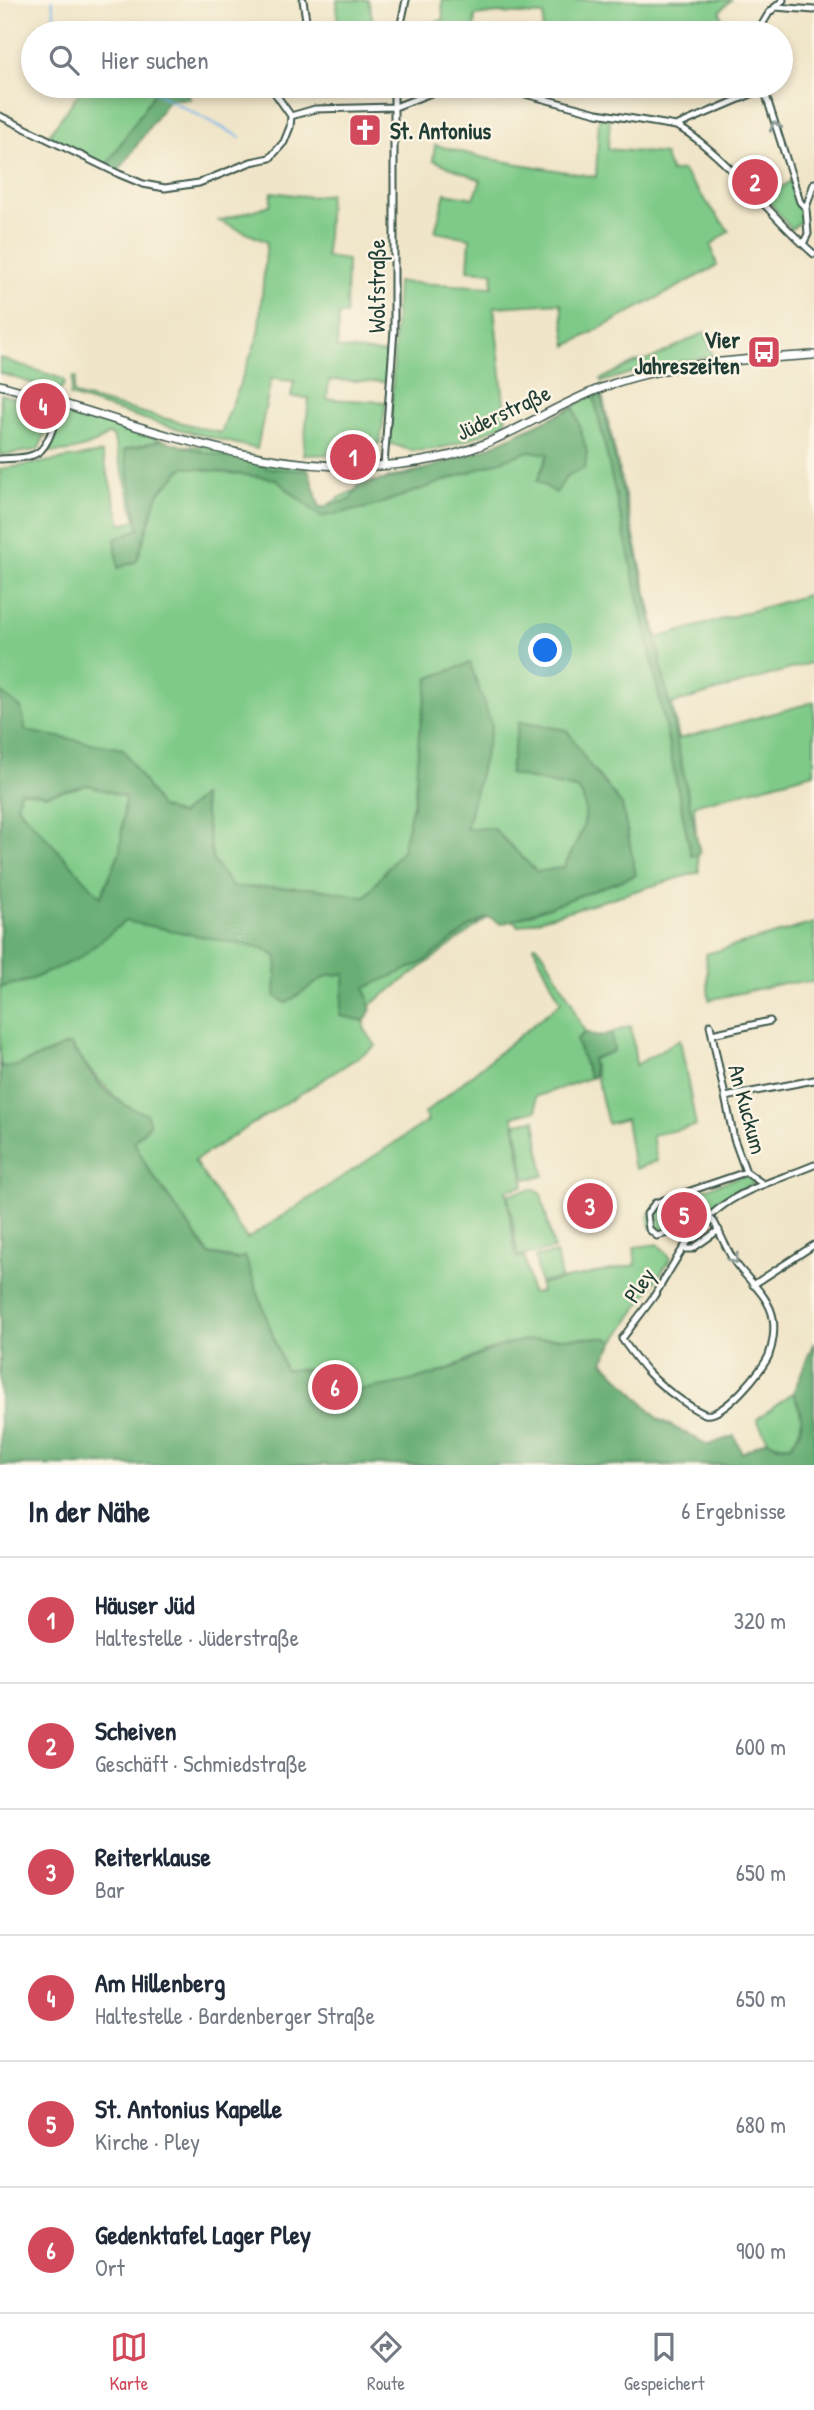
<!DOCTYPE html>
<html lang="de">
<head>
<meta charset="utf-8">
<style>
	:root { --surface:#fff; --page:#f2f2f3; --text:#1f2937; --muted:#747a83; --line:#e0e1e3; --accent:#d1495b }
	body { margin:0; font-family:"Patrick Hand",sans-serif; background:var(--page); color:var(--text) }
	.you { position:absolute; left:546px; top:651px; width:24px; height:24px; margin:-18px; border:5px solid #fff; border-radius:50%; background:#1a73e8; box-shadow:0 0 0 10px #1a73e833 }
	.badge { display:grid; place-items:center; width:46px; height:46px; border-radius:50%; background:var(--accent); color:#fff; font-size:23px; font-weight:700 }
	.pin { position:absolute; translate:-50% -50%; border:4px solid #fff; box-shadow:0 2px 7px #0006 }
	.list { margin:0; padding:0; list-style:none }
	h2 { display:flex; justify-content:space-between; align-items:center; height:91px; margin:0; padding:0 28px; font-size:30px }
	h2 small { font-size:23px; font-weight:400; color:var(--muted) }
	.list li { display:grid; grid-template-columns:46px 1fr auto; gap:21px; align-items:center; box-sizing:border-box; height:126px; padding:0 28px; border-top:2px solid var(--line) }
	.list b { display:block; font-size:26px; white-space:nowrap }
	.list p { margin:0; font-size:23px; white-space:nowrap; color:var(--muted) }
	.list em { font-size:23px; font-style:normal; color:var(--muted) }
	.icon { flex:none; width:38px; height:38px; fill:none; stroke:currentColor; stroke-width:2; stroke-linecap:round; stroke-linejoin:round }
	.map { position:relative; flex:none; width:814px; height:1465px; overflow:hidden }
	.search { position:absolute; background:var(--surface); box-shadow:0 4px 10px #0003; left:21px; right:21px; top:21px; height:77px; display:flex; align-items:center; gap:18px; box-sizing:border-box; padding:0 24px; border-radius:38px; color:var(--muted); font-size:26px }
	.sheet { height:847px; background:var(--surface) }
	nav { display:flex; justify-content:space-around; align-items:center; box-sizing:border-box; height:98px; border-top:2px solid var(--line); background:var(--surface); font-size:19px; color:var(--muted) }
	nav a { display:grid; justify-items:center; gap:4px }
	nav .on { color:var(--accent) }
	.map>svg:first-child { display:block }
	.green { fill:#7fca88; stroke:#4f845e; stroke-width:2; fill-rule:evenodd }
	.forest { fill:#67ae74; stroke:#437654; stroke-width:2; fill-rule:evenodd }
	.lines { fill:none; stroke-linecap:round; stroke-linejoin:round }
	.stream { stroke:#77b7eb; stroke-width:2 }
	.minor-casing { stroke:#3e564a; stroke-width:9 }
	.secondary-casing { stroke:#3e564a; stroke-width:10 }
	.minor { stroke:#fff; stroke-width:5 }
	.secondary { stroke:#fff; stroke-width:7 }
	.oneway { stroke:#8f9e9a }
	.labels { text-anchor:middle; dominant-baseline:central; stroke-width:5; stroke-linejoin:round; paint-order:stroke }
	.poi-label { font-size:23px; font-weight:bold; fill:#1f3d34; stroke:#fcf5e5; text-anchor:start }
	.street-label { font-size:23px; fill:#1f3d34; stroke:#fcf5e5 }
</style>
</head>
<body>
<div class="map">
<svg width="814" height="1465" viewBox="0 0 814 1465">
	<rect width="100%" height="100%" fill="#fcf5e5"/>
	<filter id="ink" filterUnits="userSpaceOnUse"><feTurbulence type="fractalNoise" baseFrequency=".0143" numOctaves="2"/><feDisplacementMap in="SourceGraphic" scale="14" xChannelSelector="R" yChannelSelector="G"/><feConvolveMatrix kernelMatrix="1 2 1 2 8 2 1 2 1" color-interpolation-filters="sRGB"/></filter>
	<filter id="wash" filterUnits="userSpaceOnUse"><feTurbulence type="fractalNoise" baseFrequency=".00686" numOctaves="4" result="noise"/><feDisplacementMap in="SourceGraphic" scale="28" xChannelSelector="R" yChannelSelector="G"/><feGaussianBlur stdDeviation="1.57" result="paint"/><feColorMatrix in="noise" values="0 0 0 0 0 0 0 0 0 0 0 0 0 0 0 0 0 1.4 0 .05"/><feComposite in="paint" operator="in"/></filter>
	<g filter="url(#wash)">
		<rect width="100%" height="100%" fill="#f0e5c8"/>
		<path class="green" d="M337,0H368L376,33H338Z
			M442,0H731L720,11L726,32L724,33H542L544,15L497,13L475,16L474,33H433L434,22L443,20Z
			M84,86H159L106,166L48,136Z
			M599,117L610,119L608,149L664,154L671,172L682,170L729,231L711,245L717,266L567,346L561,303L494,307L506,423C480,435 440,454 411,450C404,449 398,445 390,444L397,282L492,287L493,272L468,270L470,238L435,232L445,193L474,198L481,180L433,160L435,145L485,158L596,177Z
			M790,181L803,220L791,229L767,199Z
			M272,192L310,197L329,194L326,257L347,260L346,315H339L337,348L389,354L387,382L329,380L327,399L386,402L380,443L342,454L303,455L309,398L291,397L294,381L271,379L257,449L167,426L70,396L73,377L76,378L73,391L75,395L221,433L258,336L267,242L219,221L270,205Z
			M705,332L713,356L646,368L602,382L601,379L636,362L651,359Z
			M0,358L63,379L65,383L59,392L0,373Z
			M601,390L657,638L814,593V662L672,704L679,739L814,702V773L694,805L699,872L518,926L502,907L353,1018L365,1021L364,1028L376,1046L194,1161L247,1239L428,1121L424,1114L561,1002L533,946L536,945L544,954L573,1005L575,1013L585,1032L576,1040L590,1078L535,1097L537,1110L513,1116L524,1186L506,1190L516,1258L525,1257L531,1293L541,1292L540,1284L636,1265L634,1247L658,1244L671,1258L614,1342C603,1336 589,1338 577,1338C544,1339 512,1340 482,1353C463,1361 447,1371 427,1377C399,1386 367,1389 337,1393L325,1369L285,1370L244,1257L239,1259L209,1254L149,1170L133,1142L150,1124C116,1100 95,1079 70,1044L17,1066L2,1067L0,1063V987L28,981L25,815L17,806L20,791L0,743V469L102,453L121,524L136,520L113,436L108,434C96,446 65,455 48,451L59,416L65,411L73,412L162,440L138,446H203L308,468L313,498L322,509C353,487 384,478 421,470C435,468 450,466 463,461C512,443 556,416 601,390ZM230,941L337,959L328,975L285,1003L278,957L264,949Z
			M1,394L51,410L53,417L38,450L0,455Z
			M814,923V982L784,983L709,1000L706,954Z
			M631,1026L636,1065L680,1039L696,1126L652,1135L657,1161L636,1169L633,1164L626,1119L608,1124L592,1059L614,1051L611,1033Z
			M535,1120L544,1176L525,1179L516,1123Z
			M745,1175L754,1183L728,1196L698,1220L660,1233L650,1227L648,1215L657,1205Z
			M533,1189L541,1194L554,1249L518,1256L508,1194Z
			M556,1253L561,1279L540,1283L535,1257Z
			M793,1393C803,1413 806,1427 791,1445C768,1446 766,1439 757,1419Z"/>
		<path class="forest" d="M159,86H187L190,99H169L118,172L106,166Z
			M601,396L656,639L700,854L691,856L648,641L594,397Z
			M574,407L587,452L585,468L567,476L556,493L537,481L548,454L529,451L371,507L321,517L275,479L184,467L158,494L137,561L118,568L115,539L139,529L124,450L162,440L207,453L252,461L267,468L309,471L320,508L350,500L359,485L407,475L483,450Z
			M470,663L492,726L466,829L493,828L537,872L564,867C577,841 595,817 579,790L509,774L519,722L567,730L588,763L622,805L636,875L511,921L501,924L491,918H486L471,926L422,963L365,988L371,1009L365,1021L340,1016L345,974L328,975L286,1003L275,996L277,957L264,949L125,921L80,958L28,981L0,987V692L21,708L26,731L123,749L160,807L180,815L202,796L213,860L232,887L311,888L365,897L402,850L415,796L419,733L429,678ZM88,785L125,797L120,851L101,897L17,806L20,791L46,795Z
			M585,1032L597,1037L611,1033L614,1051L592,1059L594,1077L590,1078L576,1040Z
			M70,1044C91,1074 109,1105 146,1113L150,1124L134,1142L149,1170L209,1254L237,1260L245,1256L285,1370L325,1369L337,1393C374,1388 412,1383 447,1370C469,1362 488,1348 511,1343C542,1336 576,1338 608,1338L614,1342L603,1361L658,1419L708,1445L734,1436L742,1453L767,1440L778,1446L791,1445C806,1428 803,1413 793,1393L814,1342V1465H0V1063L2,1067L17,1066Z"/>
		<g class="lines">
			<path class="stream" d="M52,0L57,33
				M143,86L240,137"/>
		</g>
	</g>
	<g filter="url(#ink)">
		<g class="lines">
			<defs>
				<path id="minor" d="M303,0L308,33
					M775,7L814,10
					M399,33L406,0
					M757,33L769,13L783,0
					M270,86L291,116
					M495,86L597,113L676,126C690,132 700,142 711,151C748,183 777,222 814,254
					M763,86L800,202L806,208L808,234L803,244
					M0,116L119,174L143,184L165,188L199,183L251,162L270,158L284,142L290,127L291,116
					M291,116L315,109L395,107L449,86
					M676,126L763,89
					M806,208L814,183
					M0,459C11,458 23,459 33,455C50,450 55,418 61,402
					M384,465L394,330V86
					M710,1025L734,1139L746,1172L763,1184
					M712,1034L770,1021
					M725,1097L814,1080
					M709,1217L714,1222C721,1235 726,1248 734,1261C746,1279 769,1295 773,1318C775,1329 773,1344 769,1355C763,1370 722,1419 705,1414C696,1411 689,1405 681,1400C653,1381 642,1367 622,1339C633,1324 644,1310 654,1296C673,1266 689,1232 717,1210C745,1187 782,1179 814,1165
					M702,1223L657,1236L649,1229L647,1214L655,1203L746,1172
					M683,1249H692L719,1230
					M753,1285L814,1245"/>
				<path id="secondary" d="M0,385C141,424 290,490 439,458C499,446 547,408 604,387C670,362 743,360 813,355"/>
			</defs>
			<use href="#minor" class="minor-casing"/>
			<use href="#secondary" class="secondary-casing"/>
			<use href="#minor" class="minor"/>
			<use href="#secondary" class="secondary"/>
		</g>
		<defs><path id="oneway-chevron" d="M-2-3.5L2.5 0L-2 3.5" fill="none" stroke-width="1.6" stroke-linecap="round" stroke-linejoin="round" transform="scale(1.75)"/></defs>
		<g class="oneway">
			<use href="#oneway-chevron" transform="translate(775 126) rotate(-108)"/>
			<use href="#oneway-chevron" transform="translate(734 1259) rotate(58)"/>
		</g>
	</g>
	<defs>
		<symbol id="church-square" viewBox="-11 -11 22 22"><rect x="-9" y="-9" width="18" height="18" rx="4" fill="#d1495b" stroke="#fcf5e5"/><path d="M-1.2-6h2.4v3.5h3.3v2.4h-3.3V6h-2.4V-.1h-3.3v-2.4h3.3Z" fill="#fff"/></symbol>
		<symbol id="bus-square" viewBox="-11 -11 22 22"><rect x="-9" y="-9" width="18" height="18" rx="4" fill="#d1495b" stroke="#fcf5e5"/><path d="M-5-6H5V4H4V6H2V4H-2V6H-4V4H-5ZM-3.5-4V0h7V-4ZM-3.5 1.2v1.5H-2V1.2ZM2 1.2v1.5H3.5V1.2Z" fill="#fff"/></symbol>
	</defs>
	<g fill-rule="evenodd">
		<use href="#church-square" x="346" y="111" width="38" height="38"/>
		<use href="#bus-square" x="745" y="333" width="38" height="38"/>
	</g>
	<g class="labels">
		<g class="poi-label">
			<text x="390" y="130">St. Antonius</text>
			<text x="740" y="339" text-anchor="end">Vier<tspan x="740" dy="26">Jahreszeiten</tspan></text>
		</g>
		<g class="street-label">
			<text transform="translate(376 286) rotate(-90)">Wolfstraße</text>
			<text transform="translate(503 412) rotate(-25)">Jüderstraße</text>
			<text transform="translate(748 1109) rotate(75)">An Kuckum</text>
			<text transform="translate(639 1285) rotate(-56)">Pley</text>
		</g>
	</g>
</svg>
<div class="you"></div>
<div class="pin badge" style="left:353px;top:457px">1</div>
<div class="pin badge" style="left:755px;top:182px">2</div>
<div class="pin badge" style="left:590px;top:1206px">3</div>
<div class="pin badge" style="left:43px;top:406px">4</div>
<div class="pin badge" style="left:684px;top:1215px">5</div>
<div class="pin badge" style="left:335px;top:1387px">6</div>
<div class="search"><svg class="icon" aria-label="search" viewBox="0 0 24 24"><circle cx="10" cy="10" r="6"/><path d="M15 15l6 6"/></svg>Hier suchen</div>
</div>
<section class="sheet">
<h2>In der Nähe<small>6 Ergebnisse</small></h2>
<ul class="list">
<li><span class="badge">1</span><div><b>Häuser Jüd</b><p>Haltestelle · Jüderstraße</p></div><em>320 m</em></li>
<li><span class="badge">2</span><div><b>Scheiven</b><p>Geschäft · Schmiedstraße</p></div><em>600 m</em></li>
<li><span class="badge">3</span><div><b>Reiterklause</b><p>Bar</p></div><em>650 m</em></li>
<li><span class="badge">4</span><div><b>Am Hillenberg</b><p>Haltestelle · Bardenberger Straße</p></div><em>650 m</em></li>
<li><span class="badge">5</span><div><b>St. Antonius Kapelle</b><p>Kirche · Pley</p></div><em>680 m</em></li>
<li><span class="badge">6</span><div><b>Gedenktafel Lager Pley</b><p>Ort</p></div><em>900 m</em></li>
</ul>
</section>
<nav>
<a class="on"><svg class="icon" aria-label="map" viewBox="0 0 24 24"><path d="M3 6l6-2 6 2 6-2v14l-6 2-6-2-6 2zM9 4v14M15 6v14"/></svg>Karte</a>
<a><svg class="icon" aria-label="directions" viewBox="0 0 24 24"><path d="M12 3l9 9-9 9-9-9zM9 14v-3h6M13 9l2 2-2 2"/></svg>Route</a>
<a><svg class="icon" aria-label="saved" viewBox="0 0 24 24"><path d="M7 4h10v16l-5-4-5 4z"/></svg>Gespeichert</a>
</nav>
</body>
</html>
